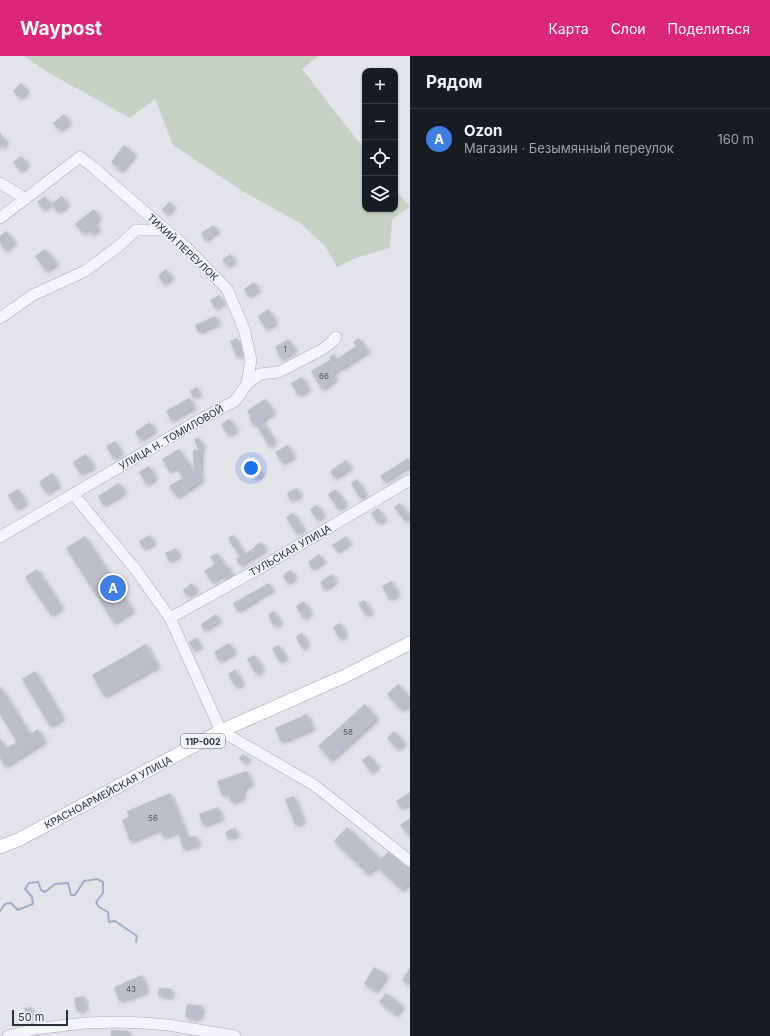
<!DOCTYPE html>
<html lang="ru">
<head>
<meta charset="utf-8">
<style>
	:root { --surface:#171b24; --page:#242831; --text:#f1f3f6; --muted:#9ea1a6; --line:#363941; --accent:#db2777 }
	body { margin:0; font-family:Inter,sans-serif; background:var(--page); color:var(--text) }
	.controls { position:absolute; right:12px; top:12px; display:grid; overflow:hidden; border-radius:8px; box-shadow:0 1px 3px #0004 }
	.controls button { width:36px; height:36px; display:grid; place-items:center; padding:0; border:0; border-bottom:1px solid var(--line); background:var(--surface); color:var(--text); font:20px sans-serif }
	.scale { position:absolute; left:12px; bottom:10px; width:56px; box-sizing:border-box; padding-left:4px; border:2px solid #2b3040; border-top:0; font-size:11px; line-height:14px; white-space:nowrap; color:#2b3040; -webkit-text-stroke:3px #f1f3f7; paint-order:stroke }
	.you { position:absolute; left:251px; top:412px; width:14px; height:14px; margin:-10px; border:3px solid #fff; border-radius:50%; background:#1a73e8; box-shadow:0 0 0 6px #1a73e833 }
	.badge { display:grid; place-items:center; width:26px; height:26px; border-radius:50%; background:var(--accent); color:#fff; font-size:13px; font-weight:700 }
	.pin { position:absolute; translate:-50% -50%; border:2px solid #fff; box-shadow:0 1px 4px #0006 }
	.list { margin:0; padding:0; list-style:none }
	h2 { display:flex; justify-content:space-between; align-items:center; height:52px; margin:0; padding:0 16px; font-size:17px }
	h2 small { font-size:13px; font-weight:400; color:var(--muted) }
	.list li { display:grid; grid-template-columns:26px 1fr auto; gap:12px; align-items:center; box-sizing:border-box; height:60px; padding:0 16px; border-top:1px solid var(--line) }
	.list b { display:block; font-size:15px; white-space:nowrap }
	.list p { margin:0; font-size:13px; white-space:nowrap; color:var(--muted) }
	.list em { font-size:13px; font-style:normal; color:var(--muted) }
	.icon { flex:none; width:22px; height:22px; fill:none; stroke:currentColor; stroke-width:2; stroke-linecap:round; stroke-linejoin:round }
	.map { position:relative; flex:none; width:410px; height:980px; overflow:hidden }
	header { display:flex; align-items:center; gap:24px; box-sizing:border-box; height:56px; padding:0 20px; background:var(--accent); color:#fff }
	header strong { font-size:19px }
	nav { display:flex; gap:22px; margin-inline-start:auto; font-size:14px }
	main { display:flex }
	aside { flex:1; background:var(--surface) }
	.map>svg:first-child { display:block }
	.green { fill:#c5d2c4 }
	.lines { fill:none; stroke-linecap:round; stroke-linejoin:round }
	.stream { stroke:#a0adc6; stroke-width:2 }
	.building { fill:#bcbfc9; filter:url(#shadow) }
	.minor-casing { stroke:#a7aab3; stroke-width:12 }
	.major-casing { stroke:#a2a7b4; stroke-width:14 }
	.minor { stroke:#f4f5f8; stroke-width:11 }
	.major { stroke:#fff; stroke-width:13 }
	.labels { text-anchor:middle; dominant-baseline:central; stroke-width:3; stroke-linejoin:round; paint-order:stroke }
	.number-label { font-size:8px; fill:#4f5462 }
	.shield { fill:#f1f3f7; stroke:#666a77; stroke-width:1 }
	.shield-label { font-size:9px; font-weight:bold; fill:#2b3040 }
	.street-label { font-size:10px; fill:#2b3040; stroke:#f1f3f7 }
</style>
</head>
<body>
<header>
<strong>Waypost</strong>
<nav><a>Карта</a><a>Слои</a><a>Поделиться</a></nav>
</header>
<main>
<div class="map">
<svg width="410" height="980" viewBox="0 0 410 980">
	<defs>
		<filter id="shadow"><feDropShadow dx="2" dy="2" stdDeviation="2" flood-color="#0004"/></filter>
	</defs>
	<rect width="100%" height="100%" fill="#e2e4e9"/>
	<path class="green" d="M24,0H318L302,13L365,94V153H395V133L410,151L392,163L390,192L358,201L337,211L325,190L300,167L244,136L173,89L155,43L130,62L49,17Z"/>
	<g class="lines">
		<path class="stream" d="M0,855L5,848L11,847L18,854L33,848L32,841L25,833L29,827L38,826L41,834L45,836L55,828L68,827L71,839H75L84,825L97,823L103,826V837L96,846L99,851L108,856L109,866L115,865L137,880L136,886"/>
	</g>
	<path class="building" d="M21,27L28,35L20,42L13,35Z
		M64,58L70,66L59,74L53,67Z
		M0,77L7,86L0,92Z
		M124,89L135,98L121,115L111,106Z
		M21,100L28,108L20,115L13,106Z
		M45,140L51,148L43,153L37,146Z
		M62,140L68,148L58,156L51,148Z
		M169,146L174,150L167,158L162,154Z
		M94,153L100,161L94,166L99,172L92,178L88,173L83,177L75,168Z
		M214,169L218,175L205,184L201,177Z
		M6,175L15,186L5,194L0,187V180Z
		M45,193L57,207L46,215L35,200Z
		M230,198L235,204L227,210L222,204Z
		M166,213L172,221L164,228L158,220Z
		M254,226L259,234L248,240L244,233Z
		M219,239L224,247L215,252L210,244Z
		M268,253L276,266L266,273L258,260Z
		M215,260L219,267L198,276L195,269Z
		M237,282L241,290L243,298L237,301L230,285Z
		M359,282L368,295L346,309L333,316L336,323L322,333L311,315L330,304L329,301L334,298L337,303L356,290L353,286Z
		M288,283L296,294L281,303L275,291Z
		M302,321L309,333L298,339L291,327Z
		M197,331L200,338L193,341L190,335Z
		M189,342L195,351L171,364L166,355Z
		M265,343L274,356L262,364L275,386L269,390L256,368L254,369L249,362L251,361L247,355Z
		M230,363L237,374L228,379L221,368Z
		M150,366L155,374L140,384L135,376Z
		M199,382L204,391L202,392L201,395V411L200,419L203,423L177,441L169,430L183,422L176,411L169,415L162,403L179,393L194,416L193,394H198L194,383Z
		M115,385L122,396L113,402L106,390Z
		M288,389L294,400L282,407L275,396Z
		M86,398L94,410L80,418L73,406Z
		M408,402L410,405V409L384,426L380,420Z
		M346,404L351,411L334,422L330,415Z
		M256,409L262,418L255,423L249,414Z
		M149,410L156,422L146,428L139,416Z
		M52,417L59,429L46,437L39,426Z
		M357,423L366,438L360,442L351,427Z
		M119,427L125,436L103,449L98,440Z
		M297,432L301,439L290,444L287,437Z
		M18,433L26,447L16,452L8,439Z
		M336,433L346,448L338,453L328,438Z
		M400,447L410,460L405,465L394,451Z
		M317,449L324,459L317,464L310,453Z
		M378,452L385,463L378,467L371,457Z
		M293,457L304,473L297,478L286,461Z
		M150,479L154,487L143,492L139,485Z
		M233,479L245,498L255,491V490L261,486L266,493L240,509L236,503L240,501L228,482Z
		M85,480L133,554L114,567L66,492Z
		M346,480L350,487L337,495L332,489Z
		M176,492L179,500L169,505L165,497Z
		M217,497L225,510L227,509L233,519L225,523L223,519L212,526L204,515L215,508L210,501Z
		M319,498L324,505L312,513L308,506Z
		M37,513L62,551L51,559L25,521Z
		M291,514L295,522L287,527L283,520L285,519L284,518Z
		M332,518L336,525L324,533L320,526Z
		M392,525L398,538L389,543L382,530Z
		M192,527L197,534L187,540L183,534Z
		M269,527L273,534L258,541L259,542L237,555L233,547Z
		M364,544L372,556L366,559L358,547Z
		M304,545L311,557L303,562L296,550Z
		M274,555L281,566L274,570L268,559Z
		M216,558L220,564L204,574L201,568Z
		M340,567L346,578L340,583L333,571Z
		M302,577L308,588L302,592L296,581Z
		M196,582L201,590L193,594L189,586Z
		M229,587L235,596L219,605L214,596Z
		M146,588L158,610L104,640L92,619Z
		M279,589L286,602L280,606L272,592Z
		M254,599L263,613L256,618L247,603Z
		M235,614L243,627L236,631L228,618Z
		M35,615L63,662L50,670L22,623Z
		M398,628L410,641V653L407,650L401,654L387,638Z
		M0,630L30,678L38,673L45,685L5,710L0,702V682L6,692L17,686L0,658Z
		M365,648L377,662L331,704L318,690Z
		M307,658L313,672L281,686L275,672Z
		M394,675L405,687L397,693L387,682Z
		M242,698L249,702L246,707L239,703Z
		M369,699L378,710L371,716L362,704Z
		M247,715L252,728L244,731V735L242,736L244,742L231,746L228,737L222,739L217,725Z
		M410,736V747L401,752L396,745Z
		M170,737L188,782L196,780L199,788L183,793L178,775L163,781L160,773L130,785L122,764L129,761L127,755Z
		M294,740L304,766L295,769L285,743Z
		M218,751L222,762L203,769L199,758Z
		M410,762V781L400,769Z
		M347,771L381,803L388,796L406,810L410,812V826L402,834L376,810L368,818L334,785Z
		M235,772L238,779L228,782L225,776Z
		M374,911L387,919L376,935L364,928Z
		M410,912V929L402,924Z
		M142,919L147,935L119,945L114,931Z
		M159,932L172,933L171,941L158,939Z
		M386,937L403,950L396,959L379,946Z
		M84,940L86,953L77,955L74,942Z
		M187,948L202,950L200,963L185,961Z
		M31,951L34,960L27,962L24,952Z
		M111,974L129,975V980H111Z"/>
	<g class="lines">
		<defs>
			<path id="minor" d="M0,127L26,143
				M0,162L80,101L94,112L189,194L227,233L244,273L251,304L247,328
				M0,262L33,239L85,215L119,190L136,174H166
				M73,438L136,514L170,562L221,675L314,729L410,805
				M0,481L201,363L235,345L247,328L260,318L279,316L323,293L332,286L336,281
				M170,562L260,512L410,424
				M8,980L34,973L85,967L118,966L143,967L168,969L235,980"/>
			<path id="major" d="M0,791L20,783L221,675L345,620L410,587"/>
		</defs>
		<use href="#minor" class="minor-casing"/>
		<use href="#major" class="major-casing"/>
		<use href="#minor" class="minor"/>
		<use href="#major" class="major"/>
	</g>
	<g class="labels">
		<g class="number-label">
			<text x="285" y="293">1</text>
			<text x="324" y="320">66</text>
			<text x="348" y="676">58</text>
			<text x="153" y="762">56</text>
			<text x="131" y="933">43</text>
		</g>
		<rect class="shield" x="181" y="678" width="44" height="14" rx="3"/>
		<g class="shield-label">
			<text x="203" y="685">11Р-002</text>
		</g>
		<g class="street-label">
			<text transform="translate(183 191) rotate(43)">ТИХИЙ ПЕРЕУЛОК</text>
			<text transform="translate(171 381) rotate(-30)">УЛИЦА Н. ТОМИЛОВОЙ</text>
			<text transform="translate(290 494) rotate(-30)">ТУЛЬСКАЯ УЛИЦА</text>
			<text transform="translate(108 736) rotate(-28)">КРАСНОАРМЕЙСКАЯ УЛИЦА</text>
		</g>
	</g>
</svg>
<div class="controls">
<button>+</button>
<button>−</button>
<button><svg class="icon" aria-label="locate" viewBox="0 0 24 24"><circle cx="12" cy="12" r="6"/><path d="M12 2v4M12 18v4M2 12h4M18 12h4"/></svg></button>
<button><svg class="icon" aria-label="layers" viewBox="0 0 24 24"><path d="M12 4l9 5-9 5-9-5zM3 14l9 5 9-5"/></svg></button>
</div>
<div class="scale">50 m</div>
<div class="you"></div>
<div class="pin badge" style="left:113px;top:532px;background:#3f7fe0">A</div>
</div>
<aside>
<h2>Рядом<small></small></h2>
<ul class="list">
<li><span class="badge" style="background:#3f7fe0">A</span><div><b>Ozon</b><p>Магазин · Безымянный переулок</p></div><em>160 m</em></li>
</ul>
</aside>
</main>
</body>
</html>
